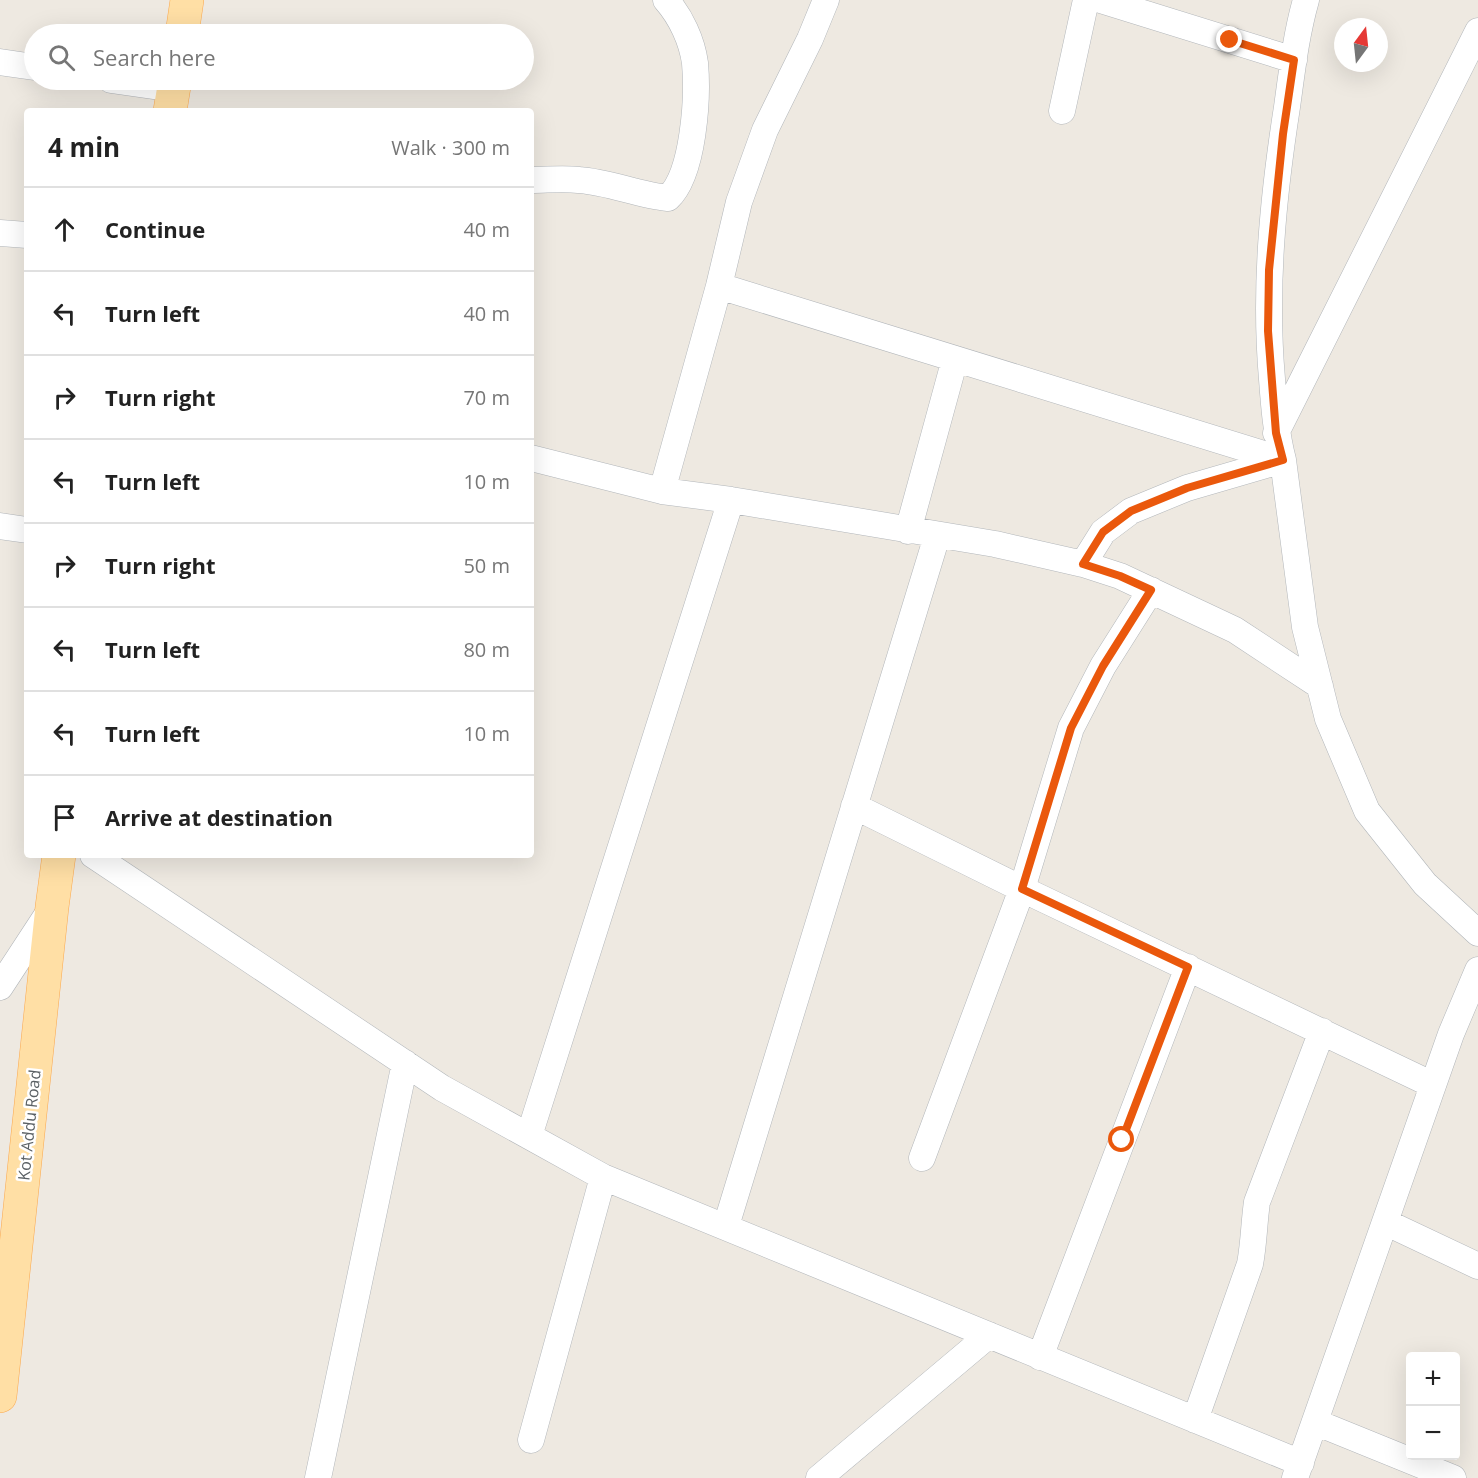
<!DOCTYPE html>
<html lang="en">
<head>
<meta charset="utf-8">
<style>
	:root { --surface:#fff; --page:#f6f6f6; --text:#222; --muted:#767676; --line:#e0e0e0 }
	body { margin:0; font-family:"Open Sans",sans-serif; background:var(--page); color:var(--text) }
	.controls { position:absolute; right:18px; bottom:18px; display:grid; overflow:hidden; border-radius:6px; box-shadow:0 6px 24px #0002 }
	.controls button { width:54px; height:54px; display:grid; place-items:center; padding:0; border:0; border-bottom:2px solid var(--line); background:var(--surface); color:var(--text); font:30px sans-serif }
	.compass { position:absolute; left:1334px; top:18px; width:54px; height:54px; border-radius:50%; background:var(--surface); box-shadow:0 6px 24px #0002; rotate:15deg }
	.stop { position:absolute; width:18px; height:18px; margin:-14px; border:4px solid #ea580c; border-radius:50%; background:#fff }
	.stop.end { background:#ea580c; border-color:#fff; box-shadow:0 2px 6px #0008 }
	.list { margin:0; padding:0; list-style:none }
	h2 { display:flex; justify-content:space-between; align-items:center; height:78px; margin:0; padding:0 24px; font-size:26px }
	h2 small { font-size:20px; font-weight:400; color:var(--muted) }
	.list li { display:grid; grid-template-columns:39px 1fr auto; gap:18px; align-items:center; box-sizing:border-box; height:84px; padding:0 24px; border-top:2px solid var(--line) }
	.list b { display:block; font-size:22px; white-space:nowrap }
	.list em { font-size:20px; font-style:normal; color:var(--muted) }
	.icon { flex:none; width:33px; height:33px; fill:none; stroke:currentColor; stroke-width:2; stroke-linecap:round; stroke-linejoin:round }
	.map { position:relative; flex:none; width:1478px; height:1478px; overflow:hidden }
	.search { position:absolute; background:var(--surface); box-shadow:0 6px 24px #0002; left:24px; top:24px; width:510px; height:66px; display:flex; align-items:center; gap:15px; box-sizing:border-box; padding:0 21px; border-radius:33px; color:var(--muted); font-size:22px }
	.panel { position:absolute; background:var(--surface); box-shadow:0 6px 24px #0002; left:24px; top:108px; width:510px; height:750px; border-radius:6px }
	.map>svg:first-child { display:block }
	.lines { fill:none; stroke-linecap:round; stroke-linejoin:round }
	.minor-casing { stroke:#b2b6ba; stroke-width:27 }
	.primary-casing { stroke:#fba84e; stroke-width:34 }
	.minor { stroke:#fff; stroke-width:26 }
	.primary { stroke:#ffdfa5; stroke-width:33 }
	.route { stroke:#ea580c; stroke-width:8 }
	.labels { text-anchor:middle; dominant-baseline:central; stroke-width:5; stroke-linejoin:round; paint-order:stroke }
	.street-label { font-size:16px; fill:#5a6064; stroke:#fff }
</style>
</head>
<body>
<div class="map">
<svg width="1478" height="1478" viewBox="0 0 1478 1478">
	<rect width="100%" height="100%" fill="#eee9e1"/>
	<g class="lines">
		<defs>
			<path id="minor" d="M1101,0L1294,60
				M1306,0C1296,35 1292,71 1287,107C1273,197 1264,288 1272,379C1274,406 1276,433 1283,460L1305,627L1328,719L1367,811L1425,884L1478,933
				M0,62L34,67
				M111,80L174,89
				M1062,111L1086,0
				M531,180C547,180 563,178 579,180C609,182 638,195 668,198C694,174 698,97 695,63C692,41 681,17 666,0
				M0,233L27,235
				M719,286L1283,460
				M1276,433L1478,31
				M531,458L662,491L731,500L995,544L1083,564L1120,576L1235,630L1320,686
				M662,491L719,286L739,202L765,130L810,39L826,0
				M0,526L27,530
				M908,531L955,359
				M1083,564L1103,532L1131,511L1187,488L1283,460
				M854,806L1022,889L1433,1085
				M93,855L442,1088L603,1177L1301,1463
				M0,987L51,909
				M529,1136L731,500
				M922,1158L1022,889L1071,728L1103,666L1151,590
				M1385,1222L1478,1266
				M726,1226L937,536
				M1040,1357L1188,967
				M1195,1420L1250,1264C1254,1243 1254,1222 1257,1202L1322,1031
				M1315,1422L1453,1478
				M531,1440L603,1177
				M318,1478L405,1063
				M819,1478L989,1335
				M1295,1478L1451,1034L1478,970"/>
			<path id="primary" d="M182,34L187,0
				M170,111L175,80
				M0,1396L52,907L59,855"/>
		</defs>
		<use href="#minor" class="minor-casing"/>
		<use href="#primary" class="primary-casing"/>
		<use href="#minor" class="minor"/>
		<use href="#primary" class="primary"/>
	</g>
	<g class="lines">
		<path class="route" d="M1122,1140L1188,967L1022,889L1071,728L1103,666L1151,590L1120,576L1083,564L1103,532L1131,511L1187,488L1283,460L1276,433L1268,331L1269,270L1283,134L1294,60L1230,40"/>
	</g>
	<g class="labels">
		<g class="street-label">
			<text transform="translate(29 1125) rotate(-84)">Kot Addu Road</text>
		</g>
	</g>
</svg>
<div class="controls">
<button>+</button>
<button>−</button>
</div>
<svg class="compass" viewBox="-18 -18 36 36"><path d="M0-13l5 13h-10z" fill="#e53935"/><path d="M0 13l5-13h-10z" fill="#767676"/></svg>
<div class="stop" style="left:1122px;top:1140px"></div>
<div class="stop end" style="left:1230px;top:40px"></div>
<div class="search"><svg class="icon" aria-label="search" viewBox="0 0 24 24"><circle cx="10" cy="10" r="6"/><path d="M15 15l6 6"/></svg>Search here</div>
<section class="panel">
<h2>4 min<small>Walk · 300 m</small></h2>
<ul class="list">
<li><svg class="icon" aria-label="ahead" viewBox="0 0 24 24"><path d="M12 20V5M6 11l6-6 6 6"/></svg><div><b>Continue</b></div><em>40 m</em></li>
<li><svg class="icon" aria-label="left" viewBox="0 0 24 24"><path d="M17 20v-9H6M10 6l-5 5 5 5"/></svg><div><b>Turn left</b></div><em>40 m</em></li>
<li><svg class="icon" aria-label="right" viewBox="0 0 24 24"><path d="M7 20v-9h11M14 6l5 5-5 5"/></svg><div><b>Turn right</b></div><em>70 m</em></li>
<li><svg class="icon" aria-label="left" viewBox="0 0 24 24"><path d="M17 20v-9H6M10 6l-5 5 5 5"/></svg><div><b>Turn left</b></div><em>10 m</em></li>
<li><svg class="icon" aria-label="right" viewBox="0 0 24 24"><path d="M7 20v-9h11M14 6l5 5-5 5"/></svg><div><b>Turn right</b></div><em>50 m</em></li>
<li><svg class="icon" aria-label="left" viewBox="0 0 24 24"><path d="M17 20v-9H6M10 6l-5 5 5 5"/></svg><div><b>Turn left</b></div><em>80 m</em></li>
<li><svg class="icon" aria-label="left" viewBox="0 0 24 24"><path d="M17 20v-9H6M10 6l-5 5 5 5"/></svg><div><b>Turn left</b></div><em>10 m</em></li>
<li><svg class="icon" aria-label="arrive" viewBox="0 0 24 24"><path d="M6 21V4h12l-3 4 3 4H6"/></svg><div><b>Arrive at destination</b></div></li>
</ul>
</section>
</div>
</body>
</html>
